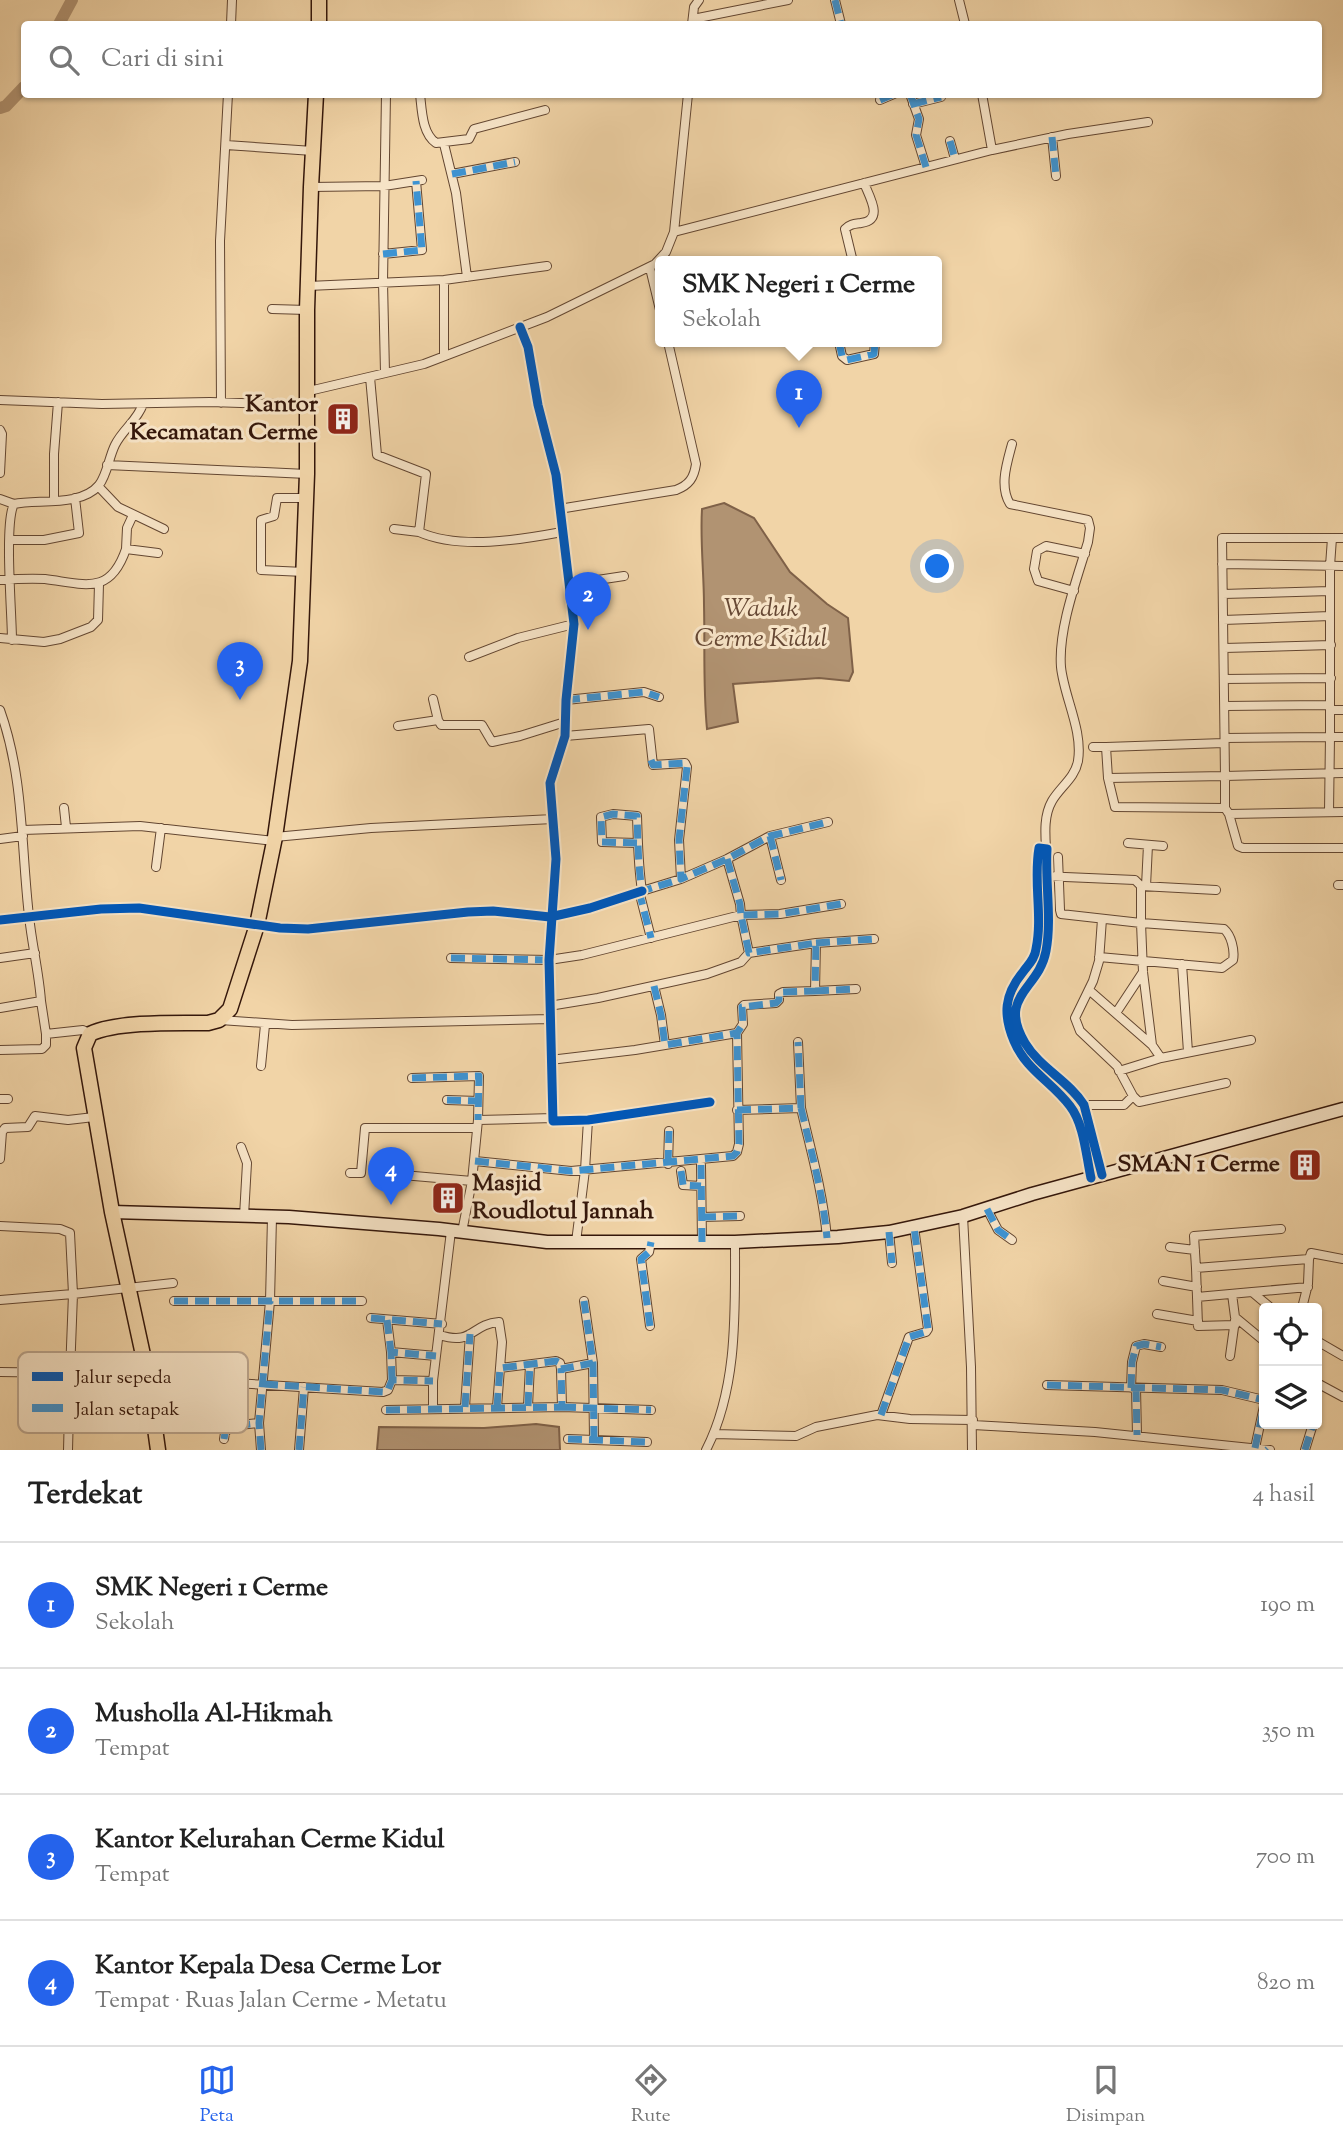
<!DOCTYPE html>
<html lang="id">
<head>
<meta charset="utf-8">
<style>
	:root { --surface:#fff; --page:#f6f6f6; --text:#222; --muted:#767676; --line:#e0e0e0; --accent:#2563eb }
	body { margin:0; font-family:"Sorts Mill Goudy",serif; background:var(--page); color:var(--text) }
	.controls { position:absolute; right:21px; bottom:21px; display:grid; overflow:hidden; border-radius:7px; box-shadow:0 2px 5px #0004 }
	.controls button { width:63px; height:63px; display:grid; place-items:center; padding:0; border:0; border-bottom:2px solid var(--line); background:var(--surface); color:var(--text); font:35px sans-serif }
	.you { position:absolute; left:938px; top:567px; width:24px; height:24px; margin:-18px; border:5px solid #fff; border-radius:50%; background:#1a73e8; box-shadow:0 0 0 10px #1a73e833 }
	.badge { display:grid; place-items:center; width:46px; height:46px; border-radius:50%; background:var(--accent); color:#fff; font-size:23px; font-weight:700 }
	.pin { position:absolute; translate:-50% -58px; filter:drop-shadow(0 2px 4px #0008) }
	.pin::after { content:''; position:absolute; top:37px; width:24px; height:21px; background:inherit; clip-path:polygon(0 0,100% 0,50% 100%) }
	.popup { position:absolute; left:655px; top:256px; width:287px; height:91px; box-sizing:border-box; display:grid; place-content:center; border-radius:7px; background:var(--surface); filter:drop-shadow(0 2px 5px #0005); font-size:23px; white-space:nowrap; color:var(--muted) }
	.popup b { font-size:26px; color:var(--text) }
	.popup::after { content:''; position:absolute; left:50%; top:100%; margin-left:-14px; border:14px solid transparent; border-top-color:var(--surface) }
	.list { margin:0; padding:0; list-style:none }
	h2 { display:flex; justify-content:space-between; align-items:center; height:91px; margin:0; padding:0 28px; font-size:30px }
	h2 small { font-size:23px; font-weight:400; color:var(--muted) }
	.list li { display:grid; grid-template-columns:46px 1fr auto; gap:21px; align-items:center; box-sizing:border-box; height:126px; padding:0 28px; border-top:2px solid var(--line) }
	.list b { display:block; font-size:26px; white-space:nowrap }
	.list p { margin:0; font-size:23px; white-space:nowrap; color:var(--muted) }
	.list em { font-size:23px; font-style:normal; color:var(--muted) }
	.icon { flex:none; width:38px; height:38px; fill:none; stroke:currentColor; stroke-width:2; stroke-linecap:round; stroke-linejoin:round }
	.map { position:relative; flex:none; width:1343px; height:1450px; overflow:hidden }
	.search { position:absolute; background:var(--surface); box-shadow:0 2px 5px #0004; left:21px; right:21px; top:21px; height:77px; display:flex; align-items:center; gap:18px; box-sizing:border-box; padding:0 24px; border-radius:7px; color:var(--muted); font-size:26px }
	.sheet { height:595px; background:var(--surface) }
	nav { display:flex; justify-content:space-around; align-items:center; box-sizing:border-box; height:98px; border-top:2px solid var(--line); background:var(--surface); font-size:19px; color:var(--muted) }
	nav a { display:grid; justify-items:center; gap:4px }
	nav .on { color:var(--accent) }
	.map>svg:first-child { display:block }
	.water { fill:#b19372; stroke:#7f6148; stroke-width:2 }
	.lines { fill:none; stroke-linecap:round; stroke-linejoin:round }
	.river { stroke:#b19372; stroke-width:12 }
	.minor-casing { stroke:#634631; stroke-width:10 }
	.secondary-casing { stroke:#34160a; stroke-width:15 }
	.trunk-casing { stroke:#34160a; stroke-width:17 }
	.minor { stroke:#f6e3c6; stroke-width:8 }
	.secondary { stroke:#f6e3c6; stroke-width:12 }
	.trunk { stroke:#f1d4a7; stroke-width:14 }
	.quiet { stroke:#3d93d2; stroke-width:7; stroke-dasharray:14 7; stroke-linecap:butt }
	.cycleway-casing { stroke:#f6e3c6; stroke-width:13 }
	.cycleway { stroke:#0057b8; stroke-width:9 }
	.labels { text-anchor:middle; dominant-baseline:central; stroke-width:6; stroke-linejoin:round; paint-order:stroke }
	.poi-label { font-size:24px; font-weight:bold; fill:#34160a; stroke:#f6e3c6; text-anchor:end }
	.water-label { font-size:26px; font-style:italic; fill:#664834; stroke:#f6e3c6 }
	.key { fill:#f6e3c6; stroke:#bca68e; stroke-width:2 }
	.key-label { font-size:19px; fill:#34160a }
</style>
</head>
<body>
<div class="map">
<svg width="1343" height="1450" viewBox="0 0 1343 1450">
	<rect width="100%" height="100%" fill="#f1d4a7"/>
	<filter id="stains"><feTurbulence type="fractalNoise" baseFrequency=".00286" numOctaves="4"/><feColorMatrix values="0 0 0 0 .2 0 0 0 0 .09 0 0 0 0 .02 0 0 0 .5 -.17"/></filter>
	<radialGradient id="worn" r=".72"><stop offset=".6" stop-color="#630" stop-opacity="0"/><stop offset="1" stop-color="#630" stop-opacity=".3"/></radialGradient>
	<path class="water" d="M724,503L754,518L790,572L827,604L848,618L853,672L849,681L819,678L733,684L738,722L707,729C703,688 705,647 704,605C704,573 700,541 702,509Z
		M536,1424L559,1427L560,1450H377L379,1427L484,1428Z"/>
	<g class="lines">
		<path class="river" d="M59,24L72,0
			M0,108L6,106L24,87"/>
		<defs>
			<path id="minor" d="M835,0L841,24
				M959,0L965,24
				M693,19L788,0
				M231,24L232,0
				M692,24L694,7L699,0
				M420,94C422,111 422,133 436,143L469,139L474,129L545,110
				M910,94L919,119L916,135L926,167
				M982,94L992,150
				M880,100L894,94
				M913,104L941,97
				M1052,137L1056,176
				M950,141L955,159
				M444,144L456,193L467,277
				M226,145L313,151
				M452,174L515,162
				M311,187L384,186L422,180
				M674,232L992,150L1068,134L1148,122
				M383,254L422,250L416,181
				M853,262L845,229C850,224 854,224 861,223C884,220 870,198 864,183
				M650,268L661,314
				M308,286L444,280L547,266
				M272,309L307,310
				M520,327L528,347L538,405L556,475L574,624L566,700L565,736L550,783L556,859L549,960L553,1121L588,1120L710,1102
				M839,342L842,356L847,360L874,354L875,342
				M444,356V280
				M385,373L383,282L386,94
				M370,377L377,455L426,474L419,532C460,550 519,540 562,532
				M309,391L424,364L547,317L655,264L666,252L674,232L688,94
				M0,400L102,404L210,402L308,405
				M221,403L220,241L228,94
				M0,430L2,434L0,473
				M1012,444C1007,463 999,486 1010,504L1088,520L1090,528L1088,542C1077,579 1058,629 1061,667C1064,697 1083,730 1078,761C1075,778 1060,787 1052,801C1044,815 1045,832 1046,848
				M107,465L307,474
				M98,486L118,507L164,529
				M0,499L14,504
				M54,501V454L58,402
				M559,509L676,490C689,485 694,478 696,464L668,342
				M133,515L127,528L126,549L158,553
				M394,529L419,532
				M1332,538L1330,566V737H1343
				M10,540H44L79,533L75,498
				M1222,564L1343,566
				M304,572L261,570V520L274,516L277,498H307
				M0,580C14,579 30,578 45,579C85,584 110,596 126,549
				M571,584L624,576
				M1074,591L1038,581L1034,569L1037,551L1046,546L1085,554
				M1223,594L1330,591
				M1223,620L1330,616
				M0,638L44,642L60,639L91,627L98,620L99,584
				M12,640C12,614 4,523 14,504C38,499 81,507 99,485C107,475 109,457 115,445C123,429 137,421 143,404
				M1224,648L1331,645
				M469,657L518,638L574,624
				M1224,679L1331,678
				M433,699L438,720L441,725H482L492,742L520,736L565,722
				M566,700L634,693L644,692L659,697
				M1226,706L1330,705
				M0,710C24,777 21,847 29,916C32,945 39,973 41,1001L0,1008
				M1330,710H1343
				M398,726L438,720
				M565,736L649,729L653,765L685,763L687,767L679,840L681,879L727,859L770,836L828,822
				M1225,738L1330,737L1329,812
				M1093,747H1106
				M1343,773L1225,776V808L1229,814L1343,812
				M1108,778L1106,747L1224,743
				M64,808L66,827
				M1225,808L1115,807L1108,778L1225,776L1222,538H1343
				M1229,814L1238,846L1243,848H1343
				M23,830L140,826L274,841
				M770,836L781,880
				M275,837L371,828L553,819
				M0,839L23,836
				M637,843L602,842L601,817L613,814L637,816C638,843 638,864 642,891L681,879
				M1128,843L1163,846
				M156,867L161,828
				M1042,876L1135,880L1141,886V923L1061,914L1060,910L1058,857
				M1338,885H1343
				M1141,886L1216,890
				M1146,886L1148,845
				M639,891L651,938
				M0,920L101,909L139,908L280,928L308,929L468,912L493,911L550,917L590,908L642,891
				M816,943L874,939
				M749,953L741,915L780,914L841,904
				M1099,957L1222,968L1233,960C1235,950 1231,935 1224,929L1141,923L1143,972L1152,1045L1161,1058L1119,1071
				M0,958L35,953
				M451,958L549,960L582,955L741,915L740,904L727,859
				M1182,964L1188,1052
				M654,986L661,1015L665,1045
				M1089,990L1152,1045
				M815,991L856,989
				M41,1001L46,1034L83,1030L90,1034
				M549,1006L598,998L707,974L741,962L749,953L816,943L815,991L783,992L779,994V1000L776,1003L744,1005L742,1007L743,1024L737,1033L635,1050L550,1060
				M1116,1013L1143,972
				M220,1020L292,1025L549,1019
				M0,1050L42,1049L46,1045V1034
				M1161,1058L1251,1040
				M261,1066L265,1025
				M412,1078L479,1076L478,1120
				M1133,1096L1139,1102L1226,1083
				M0,1099H8
				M447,1100L478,1101
				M1084,1105H1124L1133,1096L1117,1066L1080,1031L1075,1018L1093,981L1099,961L1102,919
				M801,1108C811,1151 823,1193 827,1238
				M737,1110L801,1108L798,1042
				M241,1147L247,1163L244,1216
				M0,1159L2,1132L5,1128L28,1127L35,1116L68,1120L94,1117
				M475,1161L571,1171L733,1156L737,1152L739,1144L737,1033
				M668,1164L669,1131
				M701,1165L702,1242
				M681,1171L683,1185L701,1186
				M350,1173H361L365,1128H477
				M391,1174L472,1181
				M1091,1178C1086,1155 1084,1124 1070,1106C1052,1082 1026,1070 1014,1041C1003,1015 1004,995 1023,972C1028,965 1035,959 1036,949C1043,916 1033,881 1039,848L1047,849C1045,883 1052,919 1046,951C1039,990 997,995 1025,1043C1040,1068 1069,1081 1084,1105L1102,1175
				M987,1209L998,1230L1012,1240
				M963,1216L971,1367L972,1450
				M702,1217L740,1216
				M0,1226L60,1229L70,1233L73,1294L0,1300
				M462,1232L472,1181L478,1120L553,1118
				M889,1232L892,1263
				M576,1242L585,1170L588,1120
				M1170,1247L1195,1250
				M1309,1259L1311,1253L1343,1259
				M1196,1268L1194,1236L1281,1229
				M1163,1281L1197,1287
				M1252,1292L1308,1287
				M1232,1294L1235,1317L1264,1341
				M1197,1297L1198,1326L1235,1325
				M174,1301H362
				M1271,1308L1252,1292L1197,1297L1196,1268L1309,1259L1308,1284L1302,1308
				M1157,1314L1198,1321
				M371,1318L442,1324
				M387,1320L391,1352
				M650,1326L641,1259L649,1252L651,1242
				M440,1335C473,1346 471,1324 499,1322L502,1342L497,1407
				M1317,1341L1343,1356
				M1230,1356L1235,1320
				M593,1363L594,1439
				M500,1368L556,1361L560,1363L561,1369L593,1363L584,1301
				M0,1372L70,1373L73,1294L173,1283
				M392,1380L391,1352L436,1356
				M1317,1383L1343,1397
				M1047,1385L1222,1390L1264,1400
				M1131,1388L1132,1362L1136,1346L1144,1344L1161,1347
				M1136,1388L1137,1435
				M528,1406L530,1365
				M465,1407L470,1334
				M562,1407L651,1410
				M433,1408V1381L451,1231
				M386,1410L562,1407L561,1369
				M881,1415L909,1337L926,1332L928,1329L914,1227
				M973,1425L1095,1432L1270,1450
				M714,1434L796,1436L816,1427L877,1415L910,1419L973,1420
				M224,1439L225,1433L230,1426L259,1423
				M568,1439L647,1442
				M1255,1448L1264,1406
				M68,1450L70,1373L383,1392L388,1390L392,1380L433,1381
				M261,1450L259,1423L270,1301L272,1217
				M299,1450L304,1387
				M706,1450C738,1388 735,1311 735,1242
				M1305,1450L1313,1424"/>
			<path id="secondary" d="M112,1212L289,1217L439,1229L547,1242H735L838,1237L889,1232L963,1216L1032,1194L1343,1109"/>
			<path id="trunk" d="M319,24V0
				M158,1450L148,1378L112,1212L84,1048L90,1034C117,1021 177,1023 208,1023L219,1020L230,1009L257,925L275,837L300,661L307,474V310L311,187L316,94"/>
		</defs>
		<use href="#minor" class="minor-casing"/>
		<use href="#secondary" class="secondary-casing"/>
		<use href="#trunk" class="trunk-casing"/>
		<use href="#minor" class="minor"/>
		<use href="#secondary" class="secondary"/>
		<use href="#trunk" class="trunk"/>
		<path class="quiet" d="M835,0L841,24
			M910,94L919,119L916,135L926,167
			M880,100L894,94
			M913,104L941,97
			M1052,137L1056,176
			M950,141L955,159
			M452,174L515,162
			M383,254L422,250L416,181
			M843,262L852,259
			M839,342L842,356L847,360L874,354L875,342
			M566,700L634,693L644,692L659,697
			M651,760L653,765L685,763L687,767L679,840L681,879L727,859L770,836L828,822
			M770,836L781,880
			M637,843L602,842L601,817L613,814L637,816C638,843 638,864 642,891L681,879
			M727,859L740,904L741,915
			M639,891L651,938
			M816,943L874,939
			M451,958L549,960
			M654,986L661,1015L665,1045L737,1033L743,1024L742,1007L776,1003L779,1000V994L783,992L815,991L816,943L749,953L741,915L780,914L841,904
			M815,991L856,989
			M412,1078L479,1076L478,1120
			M447,1100L478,1101
			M801,1108C811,1151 823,1193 827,1238
			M737,1110L801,1108L798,1042
			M475,1161L571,1171L733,1156L737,1152L739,1144L737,1033
			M668,1164L669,1131
			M701,1165L702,1242
			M681,1171L683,1185L701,1186
			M987,1209L998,1230L1012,1240
			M702,1217L740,1216
			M889,1232L892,1263
			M174,1301H362
			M371,1318L442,1324
			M387,1320L391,1352
			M650,1326L641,1259L649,1252L651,1242
			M593,1363L594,1439
			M392,1380L391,1352L436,1356
			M264,1384L383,1392L388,1390L392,1380L433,1381
			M1047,1385L1222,1390L1264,1400
			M1131,1388L1132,1362L1136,1346L1144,1344L1161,1347
			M1136,1388L1137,1435
			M528,1406L530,1365
			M465,1407L470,1334
			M497,1407L500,1368L556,1361L560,1363L561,1369L593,1363L584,1301
			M562,1407L651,1410
			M386,1410L562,1407L561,1369
			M881,1415L909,1337L926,1332L928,1329L914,1227
			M224,1439L225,1433L230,1426L259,1423
			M568,1439L647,1442
			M1255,1448L1264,1406
			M261,1450L259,1423L270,1301
			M299,1450L304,1387
			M1267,1450L1268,1449
			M1305,1450L1313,1424"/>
		<defs>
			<path id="cycleway" d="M520,327L528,347L538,405L556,475L574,624L566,700L565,736L550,783L556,859L549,960L553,1121L588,1120L710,1102
				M0,920L101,909L139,908L280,928L308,929L468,912L493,911L550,917L590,908L642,891
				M1091,1178C1086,1155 1084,1124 1070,1106C1052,1082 1026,1070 1014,1041C1003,1015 1004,995 1023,972C1028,965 1035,959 1036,949C1043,916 1033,881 1039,848L1047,849C1045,883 1052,919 1046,951C1039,990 997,995 1025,1043C1040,1068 1069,1081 1084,1105L1102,1175"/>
		</defs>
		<use href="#cycleway" class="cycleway-casing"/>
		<use href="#cycleway" class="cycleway"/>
	</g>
	<defs>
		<symbol id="building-square" viewBox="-11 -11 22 22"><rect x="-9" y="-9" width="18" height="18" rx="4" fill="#8f2418" stroke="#f6e3c6"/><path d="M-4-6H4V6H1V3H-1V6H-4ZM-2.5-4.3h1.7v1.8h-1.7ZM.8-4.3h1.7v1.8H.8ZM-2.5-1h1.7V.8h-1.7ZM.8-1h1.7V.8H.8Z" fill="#fff"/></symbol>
	</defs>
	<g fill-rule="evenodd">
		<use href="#building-square" x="324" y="400" width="38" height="38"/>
		<use href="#building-square" x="1286" y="1146" width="38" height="38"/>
		<use href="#building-square" x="429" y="1179" width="38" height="38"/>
	</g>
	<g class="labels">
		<g class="poi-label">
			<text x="318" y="405">Kantor<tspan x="318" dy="28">Kecamatan Cerme</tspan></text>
			<text x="1280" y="1165">SMAN 1 Cerme</text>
			<text x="472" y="1184" text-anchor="start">Masjid<tspan x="472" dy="28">Roudlotul Jannah</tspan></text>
		</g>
		<g class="water-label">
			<text x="761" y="609">Waduk<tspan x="761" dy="30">Cerme Kidul</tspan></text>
		</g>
	</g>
	<rect x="18" y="1352" width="230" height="81" rx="10" class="key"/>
	<rect x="32" y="1372" width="31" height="9" fill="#0057b8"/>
	<rect x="32" y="1404" width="31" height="8" fill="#3d93d2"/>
	<g class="key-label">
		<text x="75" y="1383">Jalur sepeda</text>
		<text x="75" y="1415">Jalan setapak</text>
	</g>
	<rect width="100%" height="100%" filter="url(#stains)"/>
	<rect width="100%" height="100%" fill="url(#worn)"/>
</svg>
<div class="controls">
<button><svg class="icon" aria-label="locate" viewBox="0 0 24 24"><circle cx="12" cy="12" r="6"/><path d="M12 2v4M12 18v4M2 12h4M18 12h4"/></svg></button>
<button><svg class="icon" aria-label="layers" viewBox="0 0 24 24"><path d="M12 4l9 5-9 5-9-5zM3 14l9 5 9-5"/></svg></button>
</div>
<div class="you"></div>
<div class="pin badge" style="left:799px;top:428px">1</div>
<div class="popup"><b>SMK Negeri 1 Cerme</b>Sekolah</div>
<div class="pin badge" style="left:588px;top:630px">2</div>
<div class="pin badge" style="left:240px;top:700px">3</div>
<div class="pin badge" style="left:391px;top:1205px">4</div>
<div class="search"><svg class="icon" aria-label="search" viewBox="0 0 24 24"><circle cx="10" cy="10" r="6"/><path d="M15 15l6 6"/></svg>Cari di sini</div>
</div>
<section class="sheet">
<h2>Terdekat<small>4 hasil</small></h2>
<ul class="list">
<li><span class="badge">1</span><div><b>SMK Negeri 1 Cerme</b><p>Sekolah</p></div><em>190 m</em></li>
<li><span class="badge">2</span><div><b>Musholla Al-Hikmah</b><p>Tempat</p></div><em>350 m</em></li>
<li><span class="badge">3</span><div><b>Kantor Kelurahan Cerme Kidul</b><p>Tempat</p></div><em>700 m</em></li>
<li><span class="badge">4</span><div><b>Kantor Kepala Desa Cerme Lor</b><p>Tempat · Ruas Jalan Cerme - Metatu</p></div><em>820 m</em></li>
</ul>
</section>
<nav>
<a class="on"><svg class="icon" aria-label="map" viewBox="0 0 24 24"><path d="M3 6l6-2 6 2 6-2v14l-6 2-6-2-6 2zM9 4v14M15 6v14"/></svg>Peta</a>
<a><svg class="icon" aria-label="directions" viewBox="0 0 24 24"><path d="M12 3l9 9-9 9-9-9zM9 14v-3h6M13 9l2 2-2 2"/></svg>Rute</a>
<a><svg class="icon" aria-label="saved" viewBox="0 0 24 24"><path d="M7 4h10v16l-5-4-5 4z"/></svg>Disimpan</a>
</nav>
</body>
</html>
